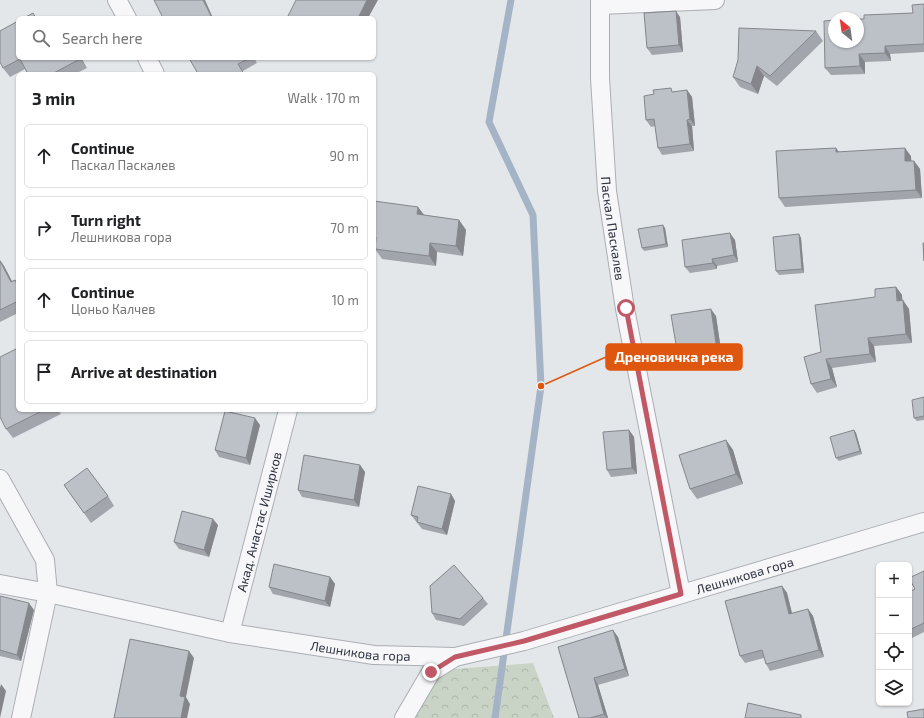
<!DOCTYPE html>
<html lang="en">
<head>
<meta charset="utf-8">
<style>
	:root { --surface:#fff; --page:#f6f6f6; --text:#202124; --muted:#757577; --line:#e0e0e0 }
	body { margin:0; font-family:"Exo 2",sans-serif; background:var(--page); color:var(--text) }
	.controls { position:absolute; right:12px; bottom:12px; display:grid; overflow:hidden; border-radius:6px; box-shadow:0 1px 3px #0004 }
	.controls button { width:36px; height:36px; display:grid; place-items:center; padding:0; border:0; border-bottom:1px solid var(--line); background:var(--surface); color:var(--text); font:20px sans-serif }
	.compass { position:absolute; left:828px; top:12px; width:36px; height:36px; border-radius:50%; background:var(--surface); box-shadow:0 1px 3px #0004; rotate:331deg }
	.stop { position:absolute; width:12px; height:12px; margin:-9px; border:3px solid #c05866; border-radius:50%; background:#fff }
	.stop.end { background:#c05866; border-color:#fff; box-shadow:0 1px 4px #0008 }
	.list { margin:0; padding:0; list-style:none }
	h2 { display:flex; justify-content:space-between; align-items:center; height:52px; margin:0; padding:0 16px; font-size:17px }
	h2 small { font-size:13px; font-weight:400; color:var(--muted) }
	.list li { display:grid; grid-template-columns:26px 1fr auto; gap:12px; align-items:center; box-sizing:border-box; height:64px; margin:0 8px 8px; padding:0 8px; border:1px solid var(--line); border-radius:6px }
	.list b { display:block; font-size:15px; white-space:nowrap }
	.list p { margin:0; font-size:13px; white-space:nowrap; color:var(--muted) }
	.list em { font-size:13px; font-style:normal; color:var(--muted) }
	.icon { flex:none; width:22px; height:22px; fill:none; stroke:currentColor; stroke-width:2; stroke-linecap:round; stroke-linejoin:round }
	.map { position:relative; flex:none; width:924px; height:718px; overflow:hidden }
	.search { position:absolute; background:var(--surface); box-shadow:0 1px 3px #0004; left:16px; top:16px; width:360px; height:44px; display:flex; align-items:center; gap:10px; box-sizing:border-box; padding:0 14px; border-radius:6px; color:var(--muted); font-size:15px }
	.panel { position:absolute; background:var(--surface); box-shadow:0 1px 3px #0004; left:16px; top:72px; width:360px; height:340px; border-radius:6px }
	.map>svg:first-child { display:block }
	.forest { fill:url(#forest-crowns) }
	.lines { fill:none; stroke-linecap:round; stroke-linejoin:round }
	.stream { stroke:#a4b4c6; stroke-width:7 }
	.street-casing { stroke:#aaaeb4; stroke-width:20 }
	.street { stroke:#f7f7f9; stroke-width:18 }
	.wall { fill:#a2a5ab }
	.shaded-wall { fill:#84868b }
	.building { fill:#bcc0c7; stroke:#84868b }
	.route { stroke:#c05866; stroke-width:5 }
	.labels { text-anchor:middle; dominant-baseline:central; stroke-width:3; stroke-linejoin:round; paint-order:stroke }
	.street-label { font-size:13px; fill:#2e3441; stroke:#f4f5f8 }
	.leader { fill:none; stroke:#df570f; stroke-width:1.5 }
	.callout-dot { fill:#df570f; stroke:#f4f5f8; stroke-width:1.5 }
	.callout { fill:#df570f; stroke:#df570f; stroke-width:1.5 }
	.callout-label { font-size:14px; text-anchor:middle; font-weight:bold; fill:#fff }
</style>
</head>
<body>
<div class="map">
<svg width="924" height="718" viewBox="0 0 924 718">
	<defs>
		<pattern id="forest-crowns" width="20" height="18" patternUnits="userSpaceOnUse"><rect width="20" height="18" fill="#c9d3c6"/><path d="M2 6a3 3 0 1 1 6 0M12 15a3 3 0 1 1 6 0" fill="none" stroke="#adb6ab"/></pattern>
	</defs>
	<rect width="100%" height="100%" fill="#e4e7ea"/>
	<path class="forest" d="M533,663L554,718H404L431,672L454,669Z"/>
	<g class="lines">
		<path class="stream" d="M495,718L541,386L533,215L489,122L511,0"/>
		<defs>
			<g id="street">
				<path d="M117,0L127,18"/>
				<path id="s1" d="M600,0V78L607,191L625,309L681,594"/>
				<path d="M600,5L715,0"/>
				<path d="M147,58L155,74"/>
				<path d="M0,479L45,560L48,593L21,718"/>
				<path id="s2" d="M0,584L48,593L230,633L374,655L455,657L524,641L924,522"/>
				<path id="s3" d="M230,633L288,410"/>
				<path d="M404,718L431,672L455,657"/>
			</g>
		</defs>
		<use href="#street" class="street-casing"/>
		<use href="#street" class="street"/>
	</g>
	<path class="wall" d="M924,4V52L890,54L891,61L865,62V74L831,75L825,68L864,19L913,13Z
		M680,17L683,52L652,55L647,48Z
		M0,31L81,58L87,68L75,74H28L25,69L10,77L3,68Z
		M816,31L823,41L777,86L764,76L758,94L740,87L733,77Z
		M189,58H254L257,63L243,71Z
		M687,90L692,97L695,126H692L694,151L662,155L658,148L655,126L651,127L646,120L674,92Z
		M839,152L911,156V161H914L920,169L922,198L785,207L779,198Z
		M374,201L424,215L459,220L466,230L463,256L437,252L436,266L382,259L375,249V246L374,245Z
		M665,228L668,247L644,251L642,248Z
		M799,234L801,238L804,273L779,275L776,271Z
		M735,240L738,262L717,266V269L690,273L685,267Z
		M0,260L4,266L12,281L15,280L18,284V313L0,322Z
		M896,287L902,295V300L909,309L912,343L874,346L876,362L832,368L837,387L817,393L811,384L821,352L875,297Z
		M716,316L722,357L682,363L678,356Z
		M924,397V420L917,421L914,418Z
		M18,410H58L61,414L13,438L6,429Z
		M260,425L250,465L219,457L215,450Z
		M629,430L634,437L637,474L611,477L607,470Z
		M854,430L856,433L862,454L839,461L836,458Z
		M726,440L733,450L743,484L697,499L690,489Z
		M360,465L365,472L359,507L302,497L298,490Z
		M64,485L108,496L114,506L91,523Z
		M451,494L455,501L447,535L422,529L411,515Z
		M218,525L209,557L179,549L174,542Z
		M924,571V632L912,638L909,634V592L915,589Z
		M330,577L335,584L330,607L273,594L269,587Z
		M782,586L787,593L792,614L808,609L813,616L824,657L770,671L766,664L764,658L745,663L740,656Z
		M0,596L34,610L21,661L0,656Z
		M483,598L488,604L464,626L436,620L432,613Z
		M618,637L629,676L598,685L608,718H579L558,647Z"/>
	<path class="shaded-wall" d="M203,0H205L213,18H212Z
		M367,0H378L368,18H358Z
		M676,11L680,17L683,52L679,45Z
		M885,46L890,54L891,61L885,53Z
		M859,54L865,62V74L860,66Z
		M80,58H81L87,68Z
		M757,66L764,76L758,94L751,84Z
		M687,90L692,97L695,126L690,119Z
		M687,120L692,126L694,151L690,144Z
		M836,148L842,156L836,152Z
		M905,148L911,156L912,170L905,161Z
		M914,161L920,169L922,198L916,190Z
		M418,207L425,216L417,214Z
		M459,220L466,230L463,256L456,246Z
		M663,225L665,228L668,247L666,244Z
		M730,233L735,240L738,262L734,255Z
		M799,234L801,238L804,273L802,269Z
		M430,243L437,252L436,266L429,256Z
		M712,259L717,266V269L713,263Z
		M0,260L4,266L17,291L11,282Z
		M896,287L902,295L903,309L897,301Z
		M903,300L909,309L912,343L906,334Z
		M711,309L716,316L722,357L717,350Z
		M868,338L874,346L876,362L870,354Z
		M826,359L832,368L837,387L831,379Z
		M255,418L260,425L250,465L246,458Z
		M629,430L634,437L637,474L632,468Z
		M854,430L856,433L862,454L860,451Z
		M726,440L733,450L743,484L736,474Z
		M360,465L365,472L359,507L354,500Z
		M451,494L455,501L447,535L442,529Z
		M213,519L218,525L209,557L204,550Z
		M330,577L335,584L330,607L325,601Z
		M782,586L787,593L794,621L789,614Z
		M29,603L34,610L21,661L17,655Z
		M808,609L813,616L824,657L819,650Z
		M613,630L618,637L629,676L625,669Z
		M189,651L194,658L186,697L190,704L187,718H181L180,696Z
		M594,678L598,685L608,718H607L604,714Z
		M1,684L6,691L0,718V688Z"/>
	<path class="building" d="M154,0H203L212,18H163Z
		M296,0H367L358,18H292L288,16Z
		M924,4V44L885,46V53L859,54L860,66L825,68L824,21L834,20V42H858V19H864V15L913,13L912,5Z
		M676,11L679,45L647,48L644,13Z
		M33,13L36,18H24Z
		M18,21V58H80V59L52,74H28L20,59L3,68L0,62V31Z
		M739,28L816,31L770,76L757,66L751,84L733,77L738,60Z
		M189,58H250L238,64L244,74H198Z
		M671,88L672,92L687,90L690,119L687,120L690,144L658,148L654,119L646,120L644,96L654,94L653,90Z
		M836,148V152L905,148V161H914L916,190L779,198L776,151Z
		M374,201L418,207L417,214L459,220L456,246L430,243L429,256L375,249L376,237H374Z
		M663,225L666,244L642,248L638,229Z
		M730,233L734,255L712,259L713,263L685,267L682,240Z
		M799,234L802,269L776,271L773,237Z
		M923,243H924V261Z
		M0,261L11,282L15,280L18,286V301L0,310Z
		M896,287L897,301L903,300L906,334L868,338L870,354L826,359L831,379L811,384L804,357L821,352L815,305L875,297V289Z
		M711,309L717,350L678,356L671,315Z
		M18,348V410H44L6,429L0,417V357Z
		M924,397V416L914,418L912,400Z
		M225,411L255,418L246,458L215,450Z
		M629,430L632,468L607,470L603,432Z
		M854,430L860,451L836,458L830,437Z
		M726,440L736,474L690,489L679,455Z
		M304,455L360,465L354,500L298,490Z
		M87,468L108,496L84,513L64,485Z
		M418,486L451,494L442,529L417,522L418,517L411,515Z
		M182,511L213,519L204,550L174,542Z
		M274,564L330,577L325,601L269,587Z
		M454,565L483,598L460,619L432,613L430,586Z
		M924,571V623L909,630V592L915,589L909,578Z
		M782,586L789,614L808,609L819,650L766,664L762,650L740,656L725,601Z
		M0,596L29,603L17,655L0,650Z
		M613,630L625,669L594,678L604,714L590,718H579L558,647Z
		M130,639L189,651L180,696L185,697L181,718H114Z
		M748,703L801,715V718H745Z
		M924,709V718H908L907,712Z"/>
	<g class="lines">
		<path class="route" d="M431,672L455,657L524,641L681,594L626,308"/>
	</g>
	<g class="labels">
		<g class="street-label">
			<text stroke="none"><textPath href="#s1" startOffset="229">Паскал Паскалев</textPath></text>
			<text stroke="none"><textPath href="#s3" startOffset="115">Акад. Анастас Иширков</textPath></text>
			<text stroke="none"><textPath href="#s2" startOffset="763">Лешникова гора</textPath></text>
			<text stroke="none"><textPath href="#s2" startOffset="367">Лешникова гора</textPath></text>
		</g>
	</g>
	<path class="leader" d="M541 386L606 357"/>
	<circle class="callout-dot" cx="541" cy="386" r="4"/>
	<rect class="callout" x="606" y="344" width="136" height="26" rx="4"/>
	<g class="callout-label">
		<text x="674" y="362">Дреновичка река</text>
	</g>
</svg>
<div class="controls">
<button>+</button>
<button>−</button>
<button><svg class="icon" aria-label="locate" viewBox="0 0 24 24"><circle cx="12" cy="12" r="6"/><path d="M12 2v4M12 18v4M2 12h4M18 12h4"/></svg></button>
<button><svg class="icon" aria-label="layers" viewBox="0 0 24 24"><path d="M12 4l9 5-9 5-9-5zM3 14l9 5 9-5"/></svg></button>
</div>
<svg class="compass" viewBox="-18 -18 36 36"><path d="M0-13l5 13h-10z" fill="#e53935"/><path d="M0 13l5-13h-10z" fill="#757577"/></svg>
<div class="stop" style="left:626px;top:308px"></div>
<div class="stop end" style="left:431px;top:672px"></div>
<div class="search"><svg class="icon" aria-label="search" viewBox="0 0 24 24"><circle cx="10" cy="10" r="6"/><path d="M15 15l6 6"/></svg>Search here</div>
<section class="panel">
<h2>3 min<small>Walk · 170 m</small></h2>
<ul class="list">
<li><svg class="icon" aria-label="ahead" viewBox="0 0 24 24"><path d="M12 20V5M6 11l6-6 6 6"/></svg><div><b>Continue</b><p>Паскал Паскалев</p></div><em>90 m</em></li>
<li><svg class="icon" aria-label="right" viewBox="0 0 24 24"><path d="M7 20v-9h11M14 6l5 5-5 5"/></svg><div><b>Turn right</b><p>Лешникова гора</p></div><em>70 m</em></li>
<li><svg class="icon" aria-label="ahead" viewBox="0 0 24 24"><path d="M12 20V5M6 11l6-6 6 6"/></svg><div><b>Continue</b><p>Цоньо Калчев</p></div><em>10 m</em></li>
<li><svg class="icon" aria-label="arrive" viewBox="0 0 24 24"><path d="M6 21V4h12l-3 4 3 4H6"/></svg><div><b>Arrive at destination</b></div></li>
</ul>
</section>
</div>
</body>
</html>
